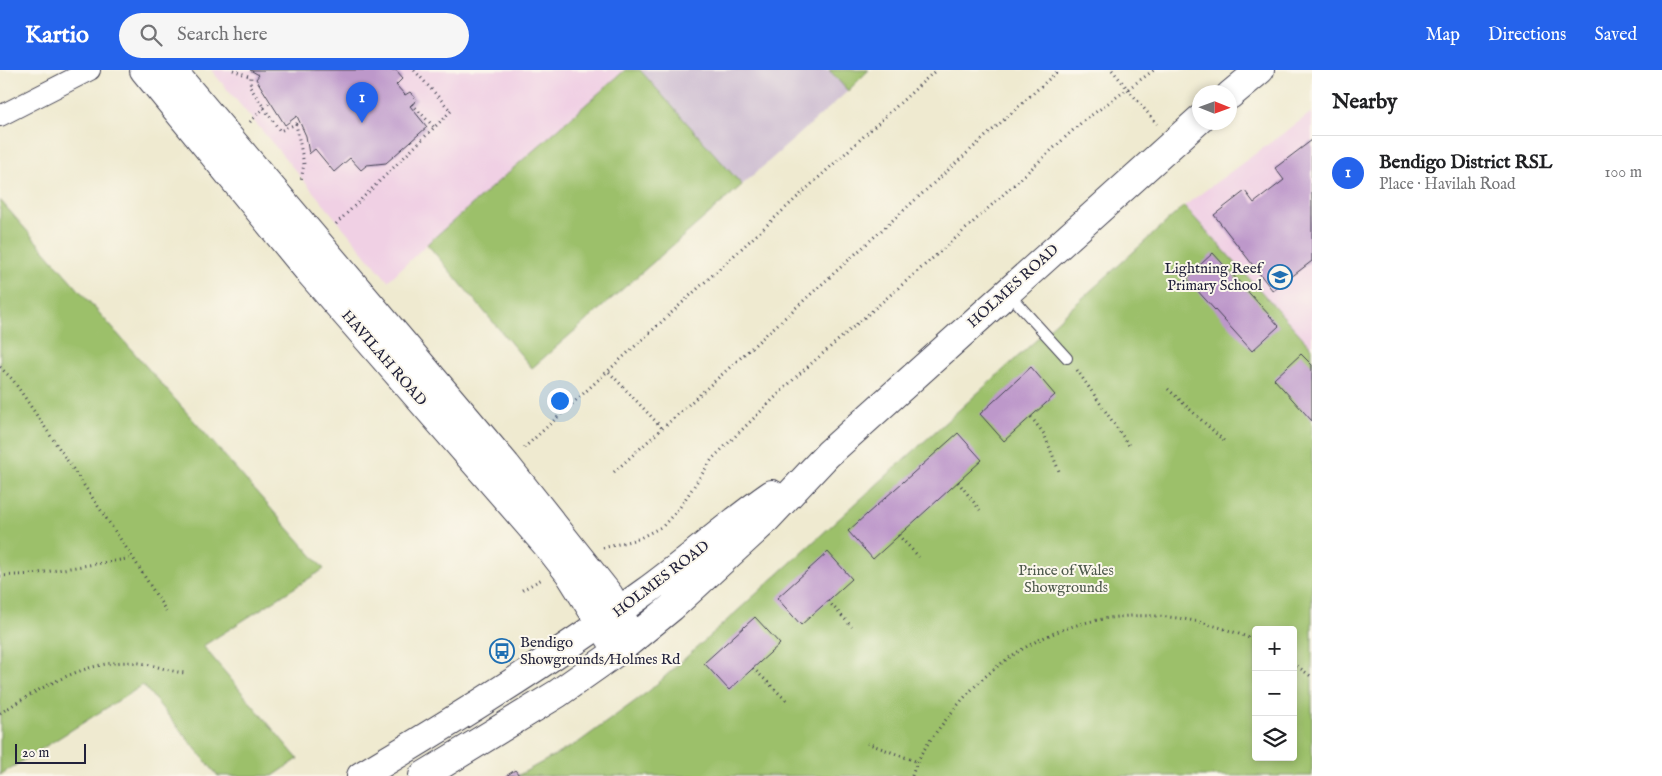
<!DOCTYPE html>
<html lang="en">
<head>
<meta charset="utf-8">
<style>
	:root { --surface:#fff; --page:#f6f6f6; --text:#202124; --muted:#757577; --line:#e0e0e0; --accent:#2563eb }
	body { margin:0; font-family:"IM FELL English",serif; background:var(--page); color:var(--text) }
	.controls { position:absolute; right:15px; bottom:15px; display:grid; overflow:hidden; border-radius:5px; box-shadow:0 2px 8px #0003 }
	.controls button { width:45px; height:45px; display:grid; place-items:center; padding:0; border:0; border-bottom:1px solid var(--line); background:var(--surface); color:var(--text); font:25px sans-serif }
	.compass { position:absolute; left:1192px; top:15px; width:45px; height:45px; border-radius:50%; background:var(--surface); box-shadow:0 2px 8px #0003; rotate:91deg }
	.scale { position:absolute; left:15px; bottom:12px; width:71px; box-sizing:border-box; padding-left:5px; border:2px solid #22223b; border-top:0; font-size:14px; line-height:18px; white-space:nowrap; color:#22223b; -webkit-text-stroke:4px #fbf7ec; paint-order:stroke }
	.you { position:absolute; left:559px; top:330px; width:18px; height:18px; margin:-12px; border:4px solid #fff; border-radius:50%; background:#1a73e8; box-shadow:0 0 0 8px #1a73e833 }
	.badge { display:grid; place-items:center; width:32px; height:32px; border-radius:50%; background:var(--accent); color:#fff; font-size:16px; font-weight:700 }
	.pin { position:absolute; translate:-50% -41px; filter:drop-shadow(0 1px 2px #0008) }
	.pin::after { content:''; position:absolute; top:26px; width:18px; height:15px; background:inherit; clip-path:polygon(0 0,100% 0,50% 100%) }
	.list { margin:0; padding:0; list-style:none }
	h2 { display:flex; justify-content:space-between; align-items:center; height:65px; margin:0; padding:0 20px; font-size:21px }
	h2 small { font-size:16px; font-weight:400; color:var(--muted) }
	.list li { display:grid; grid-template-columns:32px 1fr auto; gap:15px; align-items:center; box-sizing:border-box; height:75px; padding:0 20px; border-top:1px solid var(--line) }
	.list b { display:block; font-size:19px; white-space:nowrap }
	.list p { margin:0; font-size:16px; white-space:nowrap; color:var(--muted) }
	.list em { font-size:16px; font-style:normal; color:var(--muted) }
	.icon { flex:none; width:28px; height:28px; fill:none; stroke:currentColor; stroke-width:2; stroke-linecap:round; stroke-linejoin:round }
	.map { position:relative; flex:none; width:1312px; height:706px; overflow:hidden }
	header { display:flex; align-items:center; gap:30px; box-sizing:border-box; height:70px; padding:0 25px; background:var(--accent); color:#fff }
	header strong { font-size:24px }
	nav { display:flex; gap:28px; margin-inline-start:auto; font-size:18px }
	.search { width:350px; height:45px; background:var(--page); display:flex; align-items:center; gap:12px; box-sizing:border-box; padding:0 18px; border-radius:28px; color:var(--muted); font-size:19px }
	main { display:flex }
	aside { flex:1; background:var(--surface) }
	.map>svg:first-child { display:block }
	.built { fill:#f0d0e4 }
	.industrial { fill:#cebed1 }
	.green { fill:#9cc06a; stroke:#5f7152; fill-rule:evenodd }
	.building { fill:#bd98ca }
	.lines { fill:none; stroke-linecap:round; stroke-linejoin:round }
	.lane-casing { stroke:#414051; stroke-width:12 }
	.street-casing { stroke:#414051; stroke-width:22 }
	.secondary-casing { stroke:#414051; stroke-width:30 }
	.path { stroke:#414051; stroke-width:3; stroke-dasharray:1 4; stroke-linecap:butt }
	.lane { stroke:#fff; stroke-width:10 }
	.street { stroke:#fff; stroke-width:20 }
	.secondary { stroke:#fff; stroke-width:28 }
	.labels { text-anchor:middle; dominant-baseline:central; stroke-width:4; stroke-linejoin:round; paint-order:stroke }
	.poi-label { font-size:15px; fill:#22223b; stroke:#fbf7ec; text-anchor:end }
	.street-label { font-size:15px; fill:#22223b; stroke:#fbf7ec }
	.park-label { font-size:15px; fill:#4d594b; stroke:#fbf7ec }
</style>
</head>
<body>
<header>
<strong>Kartio</strong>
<div class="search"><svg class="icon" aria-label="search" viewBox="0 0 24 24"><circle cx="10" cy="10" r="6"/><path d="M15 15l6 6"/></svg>Search here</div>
<nav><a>Map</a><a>Directions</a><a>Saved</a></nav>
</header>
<main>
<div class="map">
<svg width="1312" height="706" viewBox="0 0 1312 706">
	<rect width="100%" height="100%" fill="#fbf7ec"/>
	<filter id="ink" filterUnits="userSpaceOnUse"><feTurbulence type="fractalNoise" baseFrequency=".02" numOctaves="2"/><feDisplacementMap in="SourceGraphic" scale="10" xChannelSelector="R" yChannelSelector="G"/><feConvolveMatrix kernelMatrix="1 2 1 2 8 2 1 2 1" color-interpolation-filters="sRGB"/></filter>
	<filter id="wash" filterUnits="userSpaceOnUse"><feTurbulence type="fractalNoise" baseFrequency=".0096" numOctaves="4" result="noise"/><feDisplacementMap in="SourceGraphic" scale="20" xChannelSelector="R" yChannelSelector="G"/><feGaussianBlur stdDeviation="1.12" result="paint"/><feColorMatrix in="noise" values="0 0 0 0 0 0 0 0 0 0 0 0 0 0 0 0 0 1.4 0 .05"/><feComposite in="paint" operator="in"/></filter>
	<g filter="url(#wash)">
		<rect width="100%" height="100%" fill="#efead0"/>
		<path class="built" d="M211,0H625L427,174L388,211Z
			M1312,42V278L1184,136Z"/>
		<path class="industrial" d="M640,0H829L848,21L742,115Z"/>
		<path class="green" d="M625,0H640L742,115L532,298L427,174Z
			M829,0H869L848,21Z
			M0,130L324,499L203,576L298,689L273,706H218L143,615L0,705Z
			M1184,136L1312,278V706H517L579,672L649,621ZM1256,560H1293V687H1256Z"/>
		<g id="blocks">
			<path class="building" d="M250,0H396L403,8L396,15L405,25L410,22L417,30L410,36L427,57L386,93L367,95L361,100L350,88L334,102L315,79L309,84L306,66L297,46L285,55L256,9L259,5Z
				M1312,70V191L1273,221L1214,145L1245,121L1254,133L1284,110L1275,98Z
				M1213,183L1279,256L1252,281L1186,208Z
				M1301,284L1312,295V351L1274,309Z
				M1031,297L1055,325L1004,371L980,344Z
				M958,363L982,390L873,489L848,461Z
				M828,482L852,509L801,555L777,528Z
				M755,547L780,574L729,620L704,593Z
				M515,700L519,705L506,706Z"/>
		</g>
	</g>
	<g filter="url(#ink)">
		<use href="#blocks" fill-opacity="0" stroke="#414051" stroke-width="1"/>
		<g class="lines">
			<defs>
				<path id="lane" d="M1008,223L1067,288"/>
				<path id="street" d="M0,46L90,0"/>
				<path id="secondary" d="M144,0L311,204L551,480L569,503L618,581
					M172,0L506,395L609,525L633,568
					M1230,25L1260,0
					M361,706C459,648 554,588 645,522C688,491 728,454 772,424
					M423,706L557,624L618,581L672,537L762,454L828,384L1200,49"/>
			</defs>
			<use href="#lane" class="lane-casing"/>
			<use href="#street" class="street-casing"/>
			<use href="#secondary" class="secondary-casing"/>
			<path class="path" d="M233,0L251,7L250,17L264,38L270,32
				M1112,0L1157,54
				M412,34L434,57
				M250,52L264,38L280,61L296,54L304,94L301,111
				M336,154L451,41L414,0
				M0,297L13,310L133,488L166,541
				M1077,300L1130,377
				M609,302L662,358
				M1168,319L1224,371
				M1031,347L1044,364L1059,401
				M524,378L936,0
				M614,402L1059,0
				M958,412L980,440
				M898,465L919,487
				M603,478L638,469L663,456L680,437L712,389L797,306L957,167L1082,52L1154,0
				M0,506L32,504L133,488
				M522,520L542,509
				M828,531L852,557
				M1293,593L1312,607
				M753,598L787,631
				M0,643C41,618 89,587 140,593C156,595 170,602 186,603
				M867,673L918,692
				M912,706C919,682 937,661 952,642C1029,545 1144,521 1256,571"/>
			<use href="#lane" class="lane"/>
			<use href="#street" class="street"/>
			<use href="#secondary" class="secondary"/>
		</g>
	</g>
	<defs>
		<symbol id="school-ring" viewBox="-11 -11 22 22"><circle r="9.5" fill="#fbf7ec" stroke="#1f6fb2" stroke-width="1.5"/><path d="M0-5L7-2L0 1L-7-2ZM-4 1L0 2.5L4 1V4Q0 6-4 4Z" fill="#1f6fb2"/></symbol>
		<symbol id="bus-ring" viewBox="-11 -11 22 22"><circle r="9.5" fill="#fbf7ec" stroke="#1f6fb2" stroke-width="1.5"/><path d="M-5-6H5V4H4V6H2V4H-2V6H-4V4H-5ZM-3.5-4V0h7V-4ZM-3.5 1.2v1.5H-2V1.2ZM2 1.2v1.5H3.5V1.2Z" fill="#1f6fb2"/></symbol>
	</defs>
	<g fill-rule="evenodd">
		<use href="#school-ring" x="1266" y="193" width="28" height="28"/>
		<use href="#bus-ring" x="488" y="567" width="28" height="28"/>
	</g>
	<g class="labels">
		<g class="poi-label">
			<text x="1262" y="198">Lightning Reef<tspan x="1262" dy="17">Primary School</tspan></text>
			<text x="520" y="572" text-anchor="start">Bendigo<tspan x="520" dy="17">Showgrounds/Holmes Rd</tspan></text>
		</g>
		<g class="street-label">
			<text transform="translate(1013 216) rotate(-42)">HOLMES ROAD</text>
			<text transform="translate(384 288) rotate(49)">HAVILAH ROAD</text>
			<text transform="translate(661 509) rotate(-37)">HOLMES ROAD</text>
		</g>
		<g class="park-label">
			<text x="1066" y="500">Prince of Wales<tspan x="1066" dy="17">Showgrounds</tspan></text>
		</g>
	</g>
</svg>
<div class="controls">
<button>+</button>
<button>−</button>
<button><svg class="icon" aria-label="layers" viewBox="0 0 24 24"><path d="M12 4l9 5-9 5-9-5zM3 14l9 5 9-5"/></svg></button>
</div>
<svg class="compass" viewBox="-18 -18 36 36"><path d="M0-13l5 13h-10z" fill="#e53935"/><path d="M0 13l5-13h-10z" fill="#757577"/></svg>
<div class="scale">20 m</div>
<div class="you"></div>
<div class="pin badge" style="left:362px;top:53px">1</div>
</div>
<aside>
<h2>Nearby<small></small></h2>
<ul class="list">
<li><span class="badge">1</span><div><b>Bendigo District RSL</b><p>Place · Havilah Road</p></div><em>100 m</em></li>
</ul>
</aside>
</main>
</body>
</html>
